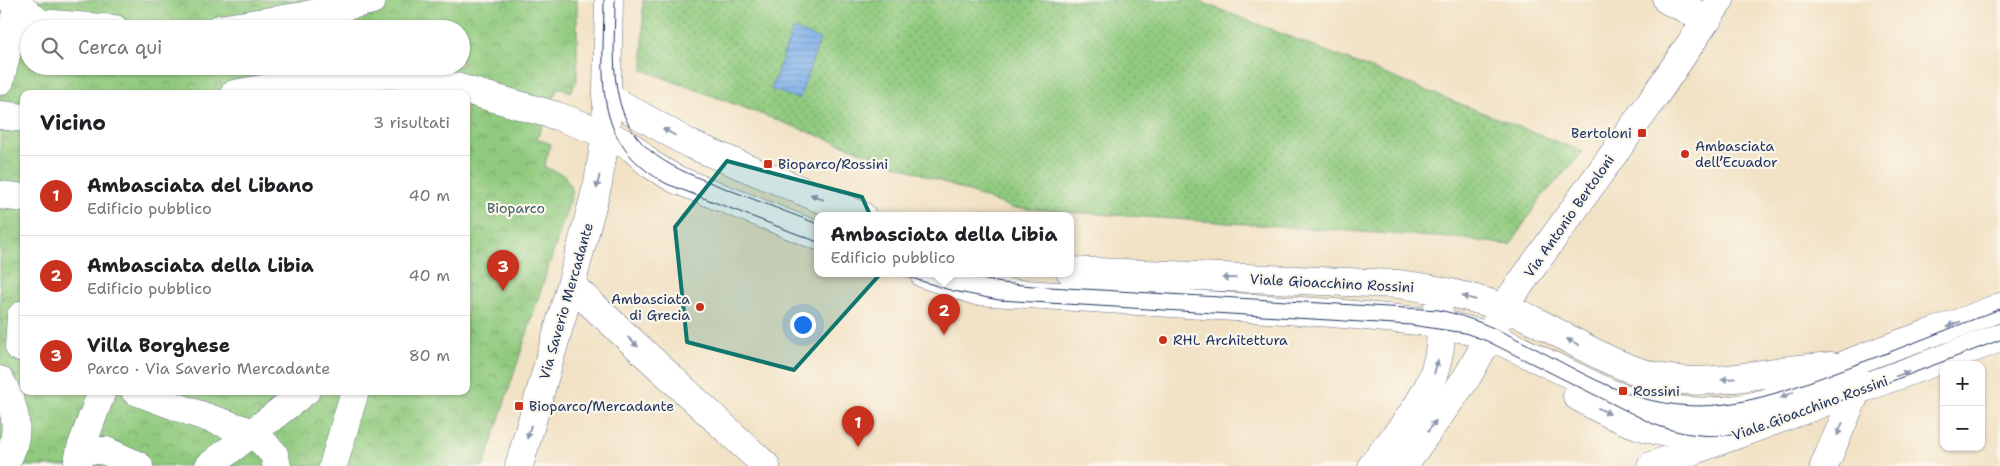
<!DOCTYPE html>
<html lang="it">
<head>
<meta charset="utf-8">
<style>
	:root { --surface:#fff; --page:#f6f6f6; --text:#202124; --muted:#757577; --line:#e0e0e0; --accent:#c8321e }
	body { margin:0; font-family:"Shantell Sans",sans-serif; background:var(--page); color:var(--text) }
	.controls { position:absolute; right:15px; bottom:15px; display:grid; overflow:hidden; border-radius:10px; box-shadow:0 1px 4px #0004 }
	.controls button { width:45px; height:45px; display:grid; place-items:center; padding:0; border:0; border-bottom:1px solid var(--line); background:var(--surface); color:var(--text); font:25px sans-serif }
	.you { position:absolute; left:802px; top:324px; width:18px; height:18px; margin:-12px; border:4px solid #fff; border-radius:50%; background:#1a73e8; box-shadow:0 0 0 8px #1a73e833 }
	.badge { display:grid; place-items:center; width:32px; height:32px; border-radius:50%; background:var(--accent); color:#fff; font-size:16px; font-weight:700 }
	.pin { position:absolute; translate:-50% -41px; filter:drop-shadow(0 1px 2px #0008) }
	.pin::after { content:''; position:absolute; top:26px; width:18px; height:15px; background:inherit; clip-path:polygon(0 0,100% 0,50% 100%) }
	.popup { position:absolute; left:814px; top:212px; width:260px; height:65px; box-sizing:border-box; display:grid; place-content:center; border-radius:10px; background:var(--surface); filter:drop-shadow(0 1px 4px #0005); font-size:16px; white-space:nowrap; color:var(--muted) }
	.popup b { font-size:19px; color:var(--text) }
	.popup::after { content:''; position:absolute; left:50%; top:100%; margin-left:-10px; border:10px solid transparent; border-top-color:var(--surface) }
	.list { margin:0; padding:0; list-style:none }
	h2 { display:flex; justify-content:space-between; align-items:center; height:65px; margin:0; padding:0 20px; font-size:21px }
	h2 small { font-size:16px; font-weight:400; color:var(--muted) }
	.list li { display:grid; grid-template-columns:32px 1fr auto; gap:15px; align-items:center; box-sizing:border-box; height:80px; padding:0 20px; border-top:1px solid var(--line) }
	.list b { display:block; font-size:19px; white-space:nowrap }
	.list p { margin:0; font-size:16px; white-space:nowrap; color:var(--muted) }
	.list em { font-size:16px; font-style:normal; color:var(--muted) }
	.icon { flex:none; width:28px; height:28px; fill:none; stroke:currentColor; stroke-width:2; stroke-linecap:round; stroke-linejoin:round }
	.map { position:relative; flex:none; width:2000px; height:466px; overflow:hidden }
	.search { position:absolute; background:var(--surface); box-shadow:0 1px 4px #0004; left:20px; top:20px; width:450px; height:55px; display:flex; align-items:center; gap:12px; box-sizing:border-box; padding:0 18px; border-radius:28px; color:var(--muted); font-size:19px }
	.panel { position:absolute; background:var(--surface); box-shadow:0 1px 4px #0004; left:20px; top:90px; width:450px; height:305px; border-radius:10px }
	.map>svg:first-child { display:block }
	.park { fill:url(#park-crowns); stroke:#567c6e; fill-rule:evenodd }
	.garden { fill:url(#garden-dots); stroke:#567c6e }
	.water { fill:url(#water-rules); stroke:#4e70a5 }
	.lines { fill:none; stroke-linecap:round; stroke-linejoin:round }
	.minor-casing { stroke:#666e82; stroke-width:29 }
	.minor { stroke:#fff; stroke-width:28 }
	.tram { stroke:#1b2f5e; stroke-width:1 }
	.oneway { fill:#8d97ae }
	.marked { fill:#0f766e; fill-opacity:0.2; stroke:#0f766e; stroke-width:4; stroke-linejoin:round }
	.poi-dot { fill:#c8321e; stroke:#fbf7ec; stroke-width:2 }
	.labels { text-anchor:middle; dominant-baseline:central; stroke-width:4.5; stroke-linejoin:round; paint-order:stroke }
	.poi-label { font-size:14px; fill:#1b2f5e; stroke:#fbf7ec; text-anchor:start }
	.park-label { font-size:14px; fill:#3e5e68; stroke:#fbf7ec }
	.street-label { font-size:14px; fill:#1b2f5e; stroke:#fbf7ec }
</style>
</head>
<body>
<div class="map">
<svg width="2000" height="466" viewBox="0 0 2000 466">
	<defs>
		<pattern id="park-crowns" width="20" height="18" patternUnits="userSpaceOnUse" patternTransform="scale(1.25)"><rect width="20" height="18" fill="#90ca7e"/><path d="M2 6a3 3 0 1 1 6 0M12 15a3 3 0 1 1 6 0" fill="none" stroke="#75a46a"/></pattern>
		<pattern id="garden-dots" width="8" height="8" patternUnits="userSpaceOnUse" patternTransform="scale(1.25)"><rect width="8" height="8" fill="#90ca7e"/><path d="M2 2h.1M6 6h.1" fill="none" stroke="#75a46a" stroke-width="1.8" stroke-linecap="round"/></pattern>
		<pattern id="water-rules" width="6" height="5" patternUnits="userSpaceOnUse" patternTransform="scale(1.25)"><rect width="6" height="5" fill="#81b2ec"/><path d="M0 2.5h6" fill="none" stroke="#6991c2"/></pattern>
	</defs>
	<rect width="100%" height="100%" fill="#fbf7ec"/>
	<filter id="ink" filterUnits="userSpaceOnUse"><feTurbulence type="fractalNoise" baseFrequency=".02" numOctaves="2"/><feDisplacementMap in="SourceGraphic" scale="10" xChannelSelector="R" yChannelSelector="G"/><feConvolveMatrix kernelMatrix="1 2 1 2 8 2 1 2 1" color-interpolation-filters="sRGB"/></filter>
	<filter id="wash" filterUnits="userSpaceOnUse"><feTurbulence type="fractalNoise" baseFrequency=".0096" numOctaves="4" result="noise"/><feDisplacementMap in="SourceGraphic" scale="20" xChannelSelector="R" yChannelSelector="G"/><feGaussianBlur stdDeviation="1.12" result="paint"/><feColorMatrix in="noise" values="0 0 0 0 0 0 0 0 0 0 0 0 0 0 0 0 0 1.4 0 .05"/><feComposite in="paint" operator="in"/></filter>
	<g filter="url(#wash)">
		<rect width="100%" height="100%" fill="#f2e2c5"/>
		<path class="park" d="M0,0H577V80L571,92L558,87L537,139L551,144L544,167L564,175L573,191L484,466H0ZM29,29H461V66H29ZM24,94H466V391H24Z"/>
		<path class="garden" d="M643,0H1196L1583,152L1540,199L1510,245L1464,239L1012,208L643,70Z"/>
		<path class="water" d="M793,29L820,39L799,99L771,89Z"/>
	</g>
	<g filter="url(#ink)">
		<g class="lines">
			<defs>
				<path id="minor" d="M11,0L40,23L115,29
					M1667,0L1708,19
					M219,29L303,16L372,0
					M0,81L19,0
					M234,94L296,83L347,77L395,75L438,82L557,116L606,134L633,148L650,164L675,179L818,236
					M606,96L690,144L862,216
					M0,115L24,118
					M0,195L24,198
					M1070,271L1398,284C1439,289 1500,302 1537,322C1574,341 1609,364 1650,375C1692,386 1734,379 1775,372C1794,369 1813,368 1832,366
					M924,274L976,291L1333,313L1440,323L1490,336L1609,393C1662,413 1725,420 1779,398C1803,389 1824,374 1847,364C1897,343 1950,328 2000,307
					M571,285L766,466
					M19,347L21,316L24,314
					M0,380C17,408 23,437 3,466
					M135,391L191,412L254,433L274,454L277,466
					M1577,396C1623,424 1661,436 1716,439
					M81,448L106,451L139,466
					M77,466L81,448L102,391
					M209,466L306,391
					M333,466L355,391
					M519,466L571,285L598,183L606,134L609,0
					M1372,466C1411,414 1452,376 1438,306
					M1403,466L1467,377L1490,336L1503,308L1648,106L1720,0
					M1651,466L2000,338
					M1824,466L1861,381"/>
			</defs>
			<use href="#minor" class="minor-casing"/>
			<use href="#minor" class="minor"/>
			<path class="tram" d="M604,0C604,76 589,142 667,184L818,242
				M615,0C615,33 611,71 620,103C635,158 684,172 732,191C761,202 789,213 818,224
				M899,274L953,291L999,300L1411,325L1465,333L1487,341L1651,423C1690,439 1728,439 1768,428L2000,340
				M956,274L1002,283L1033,286L1439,310C1505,324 1559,366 1621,391C1707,424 1771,396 1852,366C1902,348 1951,328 2000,309"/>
		</g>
		<defs><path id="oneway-solid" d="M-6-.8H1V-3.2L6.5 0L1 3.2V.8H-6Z" transform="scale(1.25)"/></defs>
		<g class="oneway">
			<use href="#oneway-solid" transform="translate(669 132) rotate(-150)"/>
			<use href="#oneway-solid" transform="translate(598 182) rotate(102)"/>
			<use href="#oneway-solid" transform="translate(817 197) rotate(-157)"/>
			<use href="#oneway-solid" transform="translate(1229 278) rotate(-178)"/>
			<use href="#oneway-solid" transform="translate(1469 298) rotate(-164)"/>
			<use href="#oneway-solid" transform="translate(1954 324) rotate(159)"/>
			<use href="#oneway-solid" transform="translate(633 342) rotate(43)"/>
			<use href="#oneway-solid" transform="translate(1573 342) rotate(-153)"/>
			<use href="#oneway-solid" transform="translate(1436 367) rotate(-75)"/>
			<use href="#oneway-solid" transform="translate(1902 374) rotate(-20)"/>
			<use href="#oneway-solid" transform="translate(1728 379) rotate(175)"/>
			<use href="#oneway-solid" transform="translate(1787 395) rotate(156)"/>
			<use href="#oneway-solid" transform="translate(1604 411) rotate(27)"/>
			<use href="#oneway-solid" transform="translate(1432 426) rotate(-54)"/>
			<use href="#oneway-solid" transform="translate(1840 429) rotate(113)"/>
			<use href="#oneway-solid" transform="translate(529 432) rotate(106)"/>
		</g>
	</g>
	<path class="marked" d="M727,161L862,197L891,262L794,370L687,342L675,227Z"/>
	<g class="poi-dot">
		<rect x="1637" y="128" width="10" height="10" rx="2.5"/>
		<circle cx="1685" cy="154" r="5"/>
		<rect x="763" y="159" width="10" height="10" rx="2.5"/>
		<circle cx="700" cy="307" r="5"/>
		<circle cx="1163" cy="340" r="5"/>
		<rect x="1618" y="386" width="10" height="10" rx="2.5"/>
		<rect x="514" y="401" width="10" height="10" rx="2.5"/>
	</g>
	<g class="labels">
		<g class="poi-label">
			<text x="1632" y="133" text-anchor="end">Bertoloni</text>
			<text x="1695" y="146">Ambasciata<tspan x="1695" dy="16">dell’Ecuador</tspan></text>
			<text x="778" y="164">Bioparco/Rossini</text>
			<text x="690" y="299" text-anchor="end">Ambasciata<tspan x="690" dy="16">di Grecia</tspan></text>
			<text x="1173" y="340">RHL Architettura</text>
			<text x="1633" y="391">Rossini</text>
			<text x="529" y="406">Bioparco/Mercadante</text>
		</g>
		<g class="park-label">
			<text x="516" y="208">Bioparco</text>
		</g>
		<g class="street-label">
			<text transform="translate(1569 216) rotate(-55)">Via Antonio Bertoloni</text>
			<text transform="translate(1332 283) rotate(3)">Viale Gioacchino Rossini</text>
			<text transform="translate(566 301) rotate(-74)">Via Saverio Mercadante</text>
			<text transform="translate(1810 408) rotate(-20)">Viale Gioacchino Rossini</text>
		</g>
	</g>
</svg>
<div class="controls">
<button>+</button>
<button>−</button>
</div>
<div class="you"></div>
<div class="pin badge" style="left:858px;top:447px">1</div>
<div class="pin badge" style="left:944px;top:335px">2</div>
<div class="popup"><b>Ambasciata della Libia</b>Edificio pubblico</div>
<div class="pin badge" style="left:503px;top:291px">3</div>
<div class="search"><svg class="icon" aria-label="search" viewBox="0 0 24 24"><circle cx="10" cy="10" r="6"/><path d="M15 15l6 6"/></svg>Cerca qui</div>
<section class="panel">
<h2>Vicino<small>3 risultati</small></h2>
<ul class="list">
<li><span class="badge">1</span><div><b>Ambasciata del Libano</b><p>Edificio pubblico</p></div><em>40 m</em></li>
<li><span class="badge">2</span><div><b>Ambasciata della Libia</b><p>Edificio pubblico</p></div><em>40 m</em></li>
<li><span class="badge">3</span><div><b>Villa Borghese</b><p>Parco · Via Saverio Mercadante</p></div><em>80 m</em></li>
</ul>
</section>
</div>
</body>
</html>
